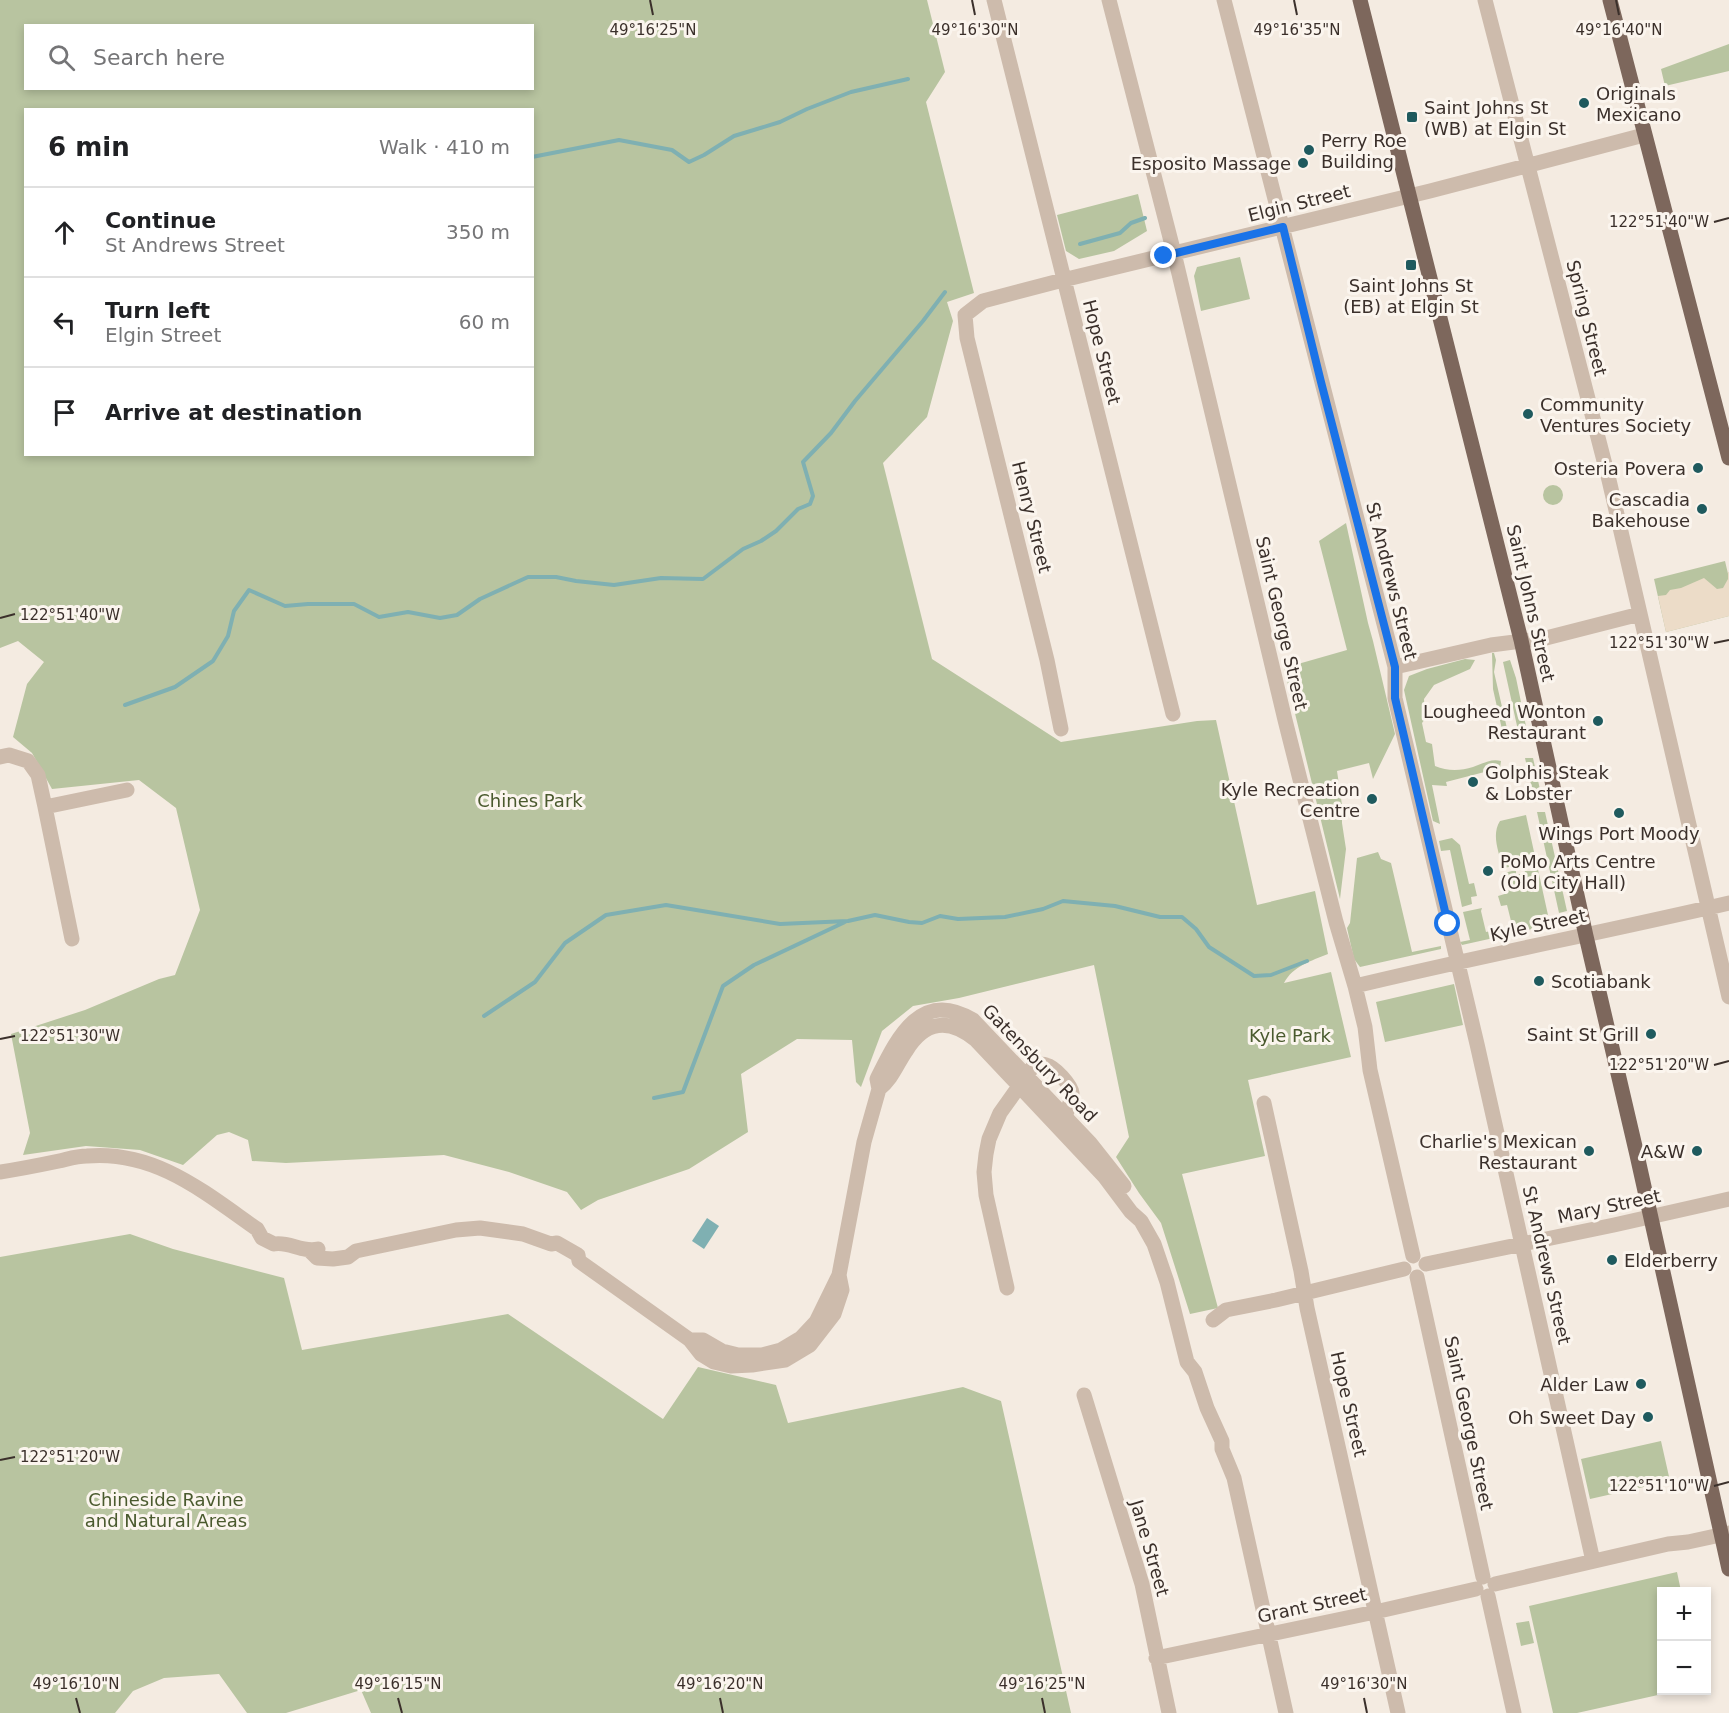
<!DOCTYPE html>
<html lang="en">
<head>
<meta charset="utf-8">
<style>
	:root { --surface:#fff; --page:#f6f6f6; --text:#202124; --muted:#757577; --line:#e0e0e0 }
	body { margin:0; font-family:"DejaVu Sans",sans-serif; background:var(--page); color:var(--text) }
	.controls { position:absolute; right:18px; bottom:18px; display:grid; overflow:hidden; border-radius:0px; box-shadow:0 3px 9px #0003 }
	.controls button { width:54px; height:54px; display:grid; place-items:center; padding:0; border:0; border-bottom:2px solid var(--line); background:var(--surface); color:var(--text); font:30px sans-serif }
	.stop { position:absolute; width:18px; height:18px; margin:-14px; border:4px solid #1a73e8; border-radius:50%; background:#fff }
	.stop.end { background:#1a73e8; border-color:#fff; box-shadow:0 2px 6px #0008 }
	.list { margin:0; padding:0; list-style:none }
	h2 { display:flex; justify-content:space-between; align-items:center; height:78px; margin:0; padding:0 24px; font-size:26px }
	h2 small { font-size:20px; font-weight:400; color:var(--muted) }
	.list li { display:grid; grid-template-columns:39px 1fr auto; gap:18px; align-items:center; box-sizing:border-box; height:90px; padding:0 24px; border-top:2px solid var(--line) }
	.list b { display:block; font-size:22px; white-space:nowrap }
	.list p { margin:0; font-size:20px; white-space:nowrap; color:var(--muted) }
	.list em { font-size:20px; font-style:normal; color:var(--muted) }
	.icon { flex:none; width:33px; height:33px; fill:none; stroke:currentColor; stroke-width:2; stroke-linecap:round; stroke-linejoin:round }
	.map { position:relative; flex:none; width:1729px; height:1713px; overflow:hidden }
	.search { position:absolute; background:var(--surface); box-shadow:0 3px 9px #0003; left:24px; top:24px; width:510px; height:66px; display:flex; align-items:center; gap:15px; box-sizing:border-box; padding:0 21px; border-radius:0px; color:var(--muted); font-size:22px }
	.panel { position:absolute; background:var(--surface); box-shadow:0 3px 9px #0003; left:24px; top:108px; width:510px; height:348px; border-radius:0px }
	.map>svg:first-child { display:block }
	.green { fill:#b8c4a0; fill-rule:evenodd }
	.plaza { fill:#ecdcc8 }
	.water { fill:#7fb0b2 }
	.lines { fill:none; stroke-linecap:round; stroke-linejoin:round }
	.stream { stroke:#7fb0b2; stroke-width:4 }
	.minor { stroke:#cdbbac; stroke-width:15 }
	.major { stroke:#7d675c; stroke-width:15 }
	.route { stroke:#1a73e8; stroke-width:8 }
	.ticks { fill:none; stroke:#3b302b; stroke-width:2 }
	.poi-dot { fill:#1f5a5e; stroke:#fbf5ee; stroke-width:2 }
	.labels { text-anchor:middle; dominant-baseline:central; stroke-width:6; stroke-linejoin:round; paint-order:stroke }
	.poi-label { font-size:18px; fill:#3b302b; stroke:#fbf5ee; text-anchor:end }
	.street-label { font-size:18px; fill:#3b302b; stroke:#fbf5ee }
	.park-label { font-size:18px; fill:#4a5a2e; stroke:#fbf5ee }
	.ticks-label { font-size:15px; text-anchor:middle; fill:#3b302b; stroke:#fbf5ee; stroke-width:6; stroke-linejoin:round; paint-order:stroke }
</style>
</head>
<body>
<div class="map">
<svg width="1729" height="1713" viewBox="0 0 1729 1713">
	<rect width="100%" height="100%" fill="#f4ebe1"/>
	<path class="green" d="M0,0H927L945,72L926,102L974,293L947,302L953,321L927,417L883,463L932,659L1061,742L1197,721L1216,720L1257,905L1315,891L1328,954C1311,961 1293,966 1284,983L1331,972L1351,1057L1248,1080L1265,1156L1182,1174L1218,1308L1190,1314L1161,1223L1139,1193L1116,1157L1129,1137L1094,965L959,998L913,1006L882,1031L861,1087L856,1082L852,1040L797,1039L741,1074L748,1132L689,1169L598,1200L581,1210L567,1192L509,1172L444,1155L286,1163L252,1161L248,1140L229,1132L217,1135L183,1165L140,1150L86,1146L23,1155L30,1133L11,1034L85,1010L159,979L175,975L200,910L176,808L139,780L52,789L32,753L13,737L27,684L44,662L18,641L0,648ZM26,26H532V88H26ZM26,110H532V454H26Z
		M1729,44V71L1665,86L1661,69Z
		M1138,194L1147,231L1114,251L1079,259L1066,251L1057,215Z
		M1240,257L1250,299L1201,311L1194,276L1197,267Z
		M1543 495a10 10 0 1 1 20 0a10 10 0 1 1-20 0Z
		M1346,523L1368,623L1373,641L1395,734L1373,779L1369,763L1337,771L1342,805V823L1346,849L1340,899L1284,668L1347,650L1319,541Z
		M1725,561L1729,578V616L1666,632L1654,579Z
		M1492,653H1494L1496,660L1494,672L1509,737L1503,734L1493,689Z
		M1465,659L1475,660L1470,669L1434,685L1424,699L1425,719L1422,723L1426,742L1432,744L1435,766C1447,771 1460,771 1473,767C1482,764 1491,758 1501,761L1500,768L1446,782L1447,786L1432,785L1440,824L1433,821L1404,690L1409,676L1427,669Z
		M1510,660L1516,678L1527,731L1519,735L1503,662Z
		M1525,758H1533L1541,794L1534,798Z
		M1537,812H1545L1567,911L1559,913Z
		M1526,815L1536,861H1534L1532,858C1529,858 1520,861 1516,862L1515,866L1503,868C1499,853 1491,835 1500,821Z
		M1452,838L1460,845L1469,884L1474,883L1477,896L1471,897L1472,904L1462,907L1450,850L1441,851L1439,841Z
		M1378,852L1381,859L1391,863L1412,952L1441,946V949L1360,967L1354,959L1347,928L1350,923L1357,858Z
		M1535,865H1537L1548,915L1538,916L1539,923H1542L1543,925L1550,923V925L1514,933L1507,905L1501,906L1498,896L1508,893L1504,873L1516,870V874H1524L1525,871H1532L1535,868Z
		M1482,908L1481,911L1486,932L1506,928L1507,935L1462,945L1460,942L1470,940L1463,912Z
		M1454,984L1463,1025L1385,1042L1376,1002Z
		M130,1234L173,1249L284,1278L302,1350L508,1314L663,1419L698,1367L776,1385L788,1423L963,1387L1001,1401L1071,1713H371L361,1690L286,1713H247L219,1674L164,1678L133,1691L115,1713H0V1257Z
		M1661,1441L1670,1481L1590,1499L1581,1459Z
		M1677,1572L1681,1591L1662,1592V1690L1676,1691L1577,1713H1553L1529,1606Z
		M1529,1621L1534,1643L1521,1646L1516,1623Z"/>
	<path class="plaza" d="M1728,572H1729V616L1666,632L1658,596L1666,595L1670,590L1681,588L1704,578L1717,589L1723,588L1728,579Z"/>
	<path class="water" d="M707,1218L719,1226L704,1249L692,1241Z"/>
	<g class="lines">
		<path class="stream" d="M532,157L619,140L672,150L689,162L704,155L734,136L780,122L807,109L851,92L908,79
			M1080,244L1120,233L1131,223L1145,218
			M125,705L175,687L213,661L228,636L234,611L249,590L285,606L308,604H354L379,617L408,612L440,618L457,615L480,599L528,577H556L576,581L614,585L661,578L703,579L743,549L761,541L776,531L798,509L810,504L813,496L803,462L831,433L855,401L923,321L945,292
			M484,1016L535,982L565,943L606,915L666,905L780,924L848,921L875,915L909,922L922,923L940,916L958,919L1005,917L1043,909L1063,901L1115,906L1160,917H1182L1196,929L1209,947L1254,976L1271,975L1307,961
			M654,1098L683,1092L723,986L754,965L845,922"/>
		<path class="minor" d="M994,0L1173,714
			M1109,0L1174,253L1285,720L1336,922L1355,986L1365,1027L1370,1070L1413,1256
			M1224,0L1395,667V698L1477,1044L1593,1561
			M1485,0L1609,480L1729,997
			M1395,667L1491,645L1546,638L1640,614
			M1061,729L1047,660L967,338L965,315L983,301L1063,280L1430,191L1644,135
			M0,757L9,755L28,761L38,775L45,807L127,790
			M45,807L72,939
			M1355,986C1479,956 1605,932 1729,903
			M879,1089C892,1079 897,1064 906,1051C925,1020 949,1018 976,1040L1104,1176L1131,1212L1141,1221L1154,1244L1167,1282L1187,1362L1195,1372L1207,1408L1222,1441V1449L1234,1478L1286,1713
			M1264,1103L1301,1271L1307,1308L1398,1713
			M0,1172C20,1169 40,1165 59,1161C68,1159 77,1156 87,1156C155,1150 204,1192 257,1229L262,1238L274,1244C289,1241 302,1253 318,1249
			M310,1251L317,1258L333,1259L348,1257L356,1251L456,1230L480,1228L523,1234L551,1244L557,1243L578,1255L579,1261L690,1340L701,1354L714,1362L731,1366L752,1365L785,1360L810,1345L834,1314L842,1290L839,1275
			M1426,1264L1614,1225L1729,1199
			M1417,1277L1483,1577
			M1007,1288L986,1195L984,1172L986,1154L989,1139L1000,1113L1032,1068C1037,1065 1041,1063 1046,1065C1055,1067 1071,1085 1072,1093C1072,1101 1067,1110 1065,1117
			M1213,1320L1226,1310L1276,1300L1404,1269
			M690,1340H703L722,1351L738,1355H762L781,1350L801,1338L816,1322L839,1275L864,1142L879,1089L877,1079C897,1039 920,988 973,1020L1090,1143L1124,1186
			M1084,1395L1142,1584L1169,1713
			M1495,1584L1668,1544L1688,1542L1729,1533
			M1488,1596L1514,1713
			M1156,1658L1375,1612L1476,1589"/>
		<path class="major" d="M1360,0L1521,640L1586,936L1637,1155L1729,1569
			M1610,0L1729,458"/>
	</g>
	<g class="lines">
		<path class="route" d="M1164,256L1283,227L1321,382L1395,667V698L1448,924"/>
	</g>
	<path class="ticks" d="M650,0L653,15M972,0L975,15M1294,0L1297,15M1616,0L1619,15M1714,222L1729,218M0,618L15,614M1714,643L1729,640M0,1039L15,1036M1714,1065L1729,1061M0,1460L15,1457M1714,1486L1729,1482M76,1698L80,1713M398,1698L402,1713M720,1698L723,1713M1042,1698L1045,1713M1364,1698L1367,1713"/>
	<g class="poi-dot">
		<circle cx="1584" cy="103" r="6"/>
		<rect x="1406" y="111" width="12" height="12" rx="3"/>
		<circle cx="1309" cy="150" r="6"/>
		<circle cx="1303" cy="163" r="6"/>
		<rect x="1405" y="259" width="12" height="12" rx="3"/>
		<circle cx="1528" cy="414" r="6"/>
		<circle cx="1698" cy="468" r="6"/>
		<circle cx="1702" cy="509" r="6"/>
		<circle cx="1598" cy="721" r="6"/>
		<circle cx="1473" cy="782" r="6"/>
		<circle cx="1372" cy="799" r="6"/>
		<circle cx="1619" cy="813" r="6"/>
		<circle cx="1488" cy="871" r="6"/>
		<circle cx="1539" cy="981" r="6"/>
		<circle cx="1651" cy="1034" r="6"/>
		<circle cx="1589" cy="1151" r="6"/>
		<circle cx="1697" cy="1151" r="6"/>
		<circle cx="1612" cy="1260" r="6"/>
		<circle cx="1641" cy="1384" r="6"/>
		<circle cx="1648" cy="1417" r="6"/>
	</g>
	<g class="labels">
		<g class="poi-label">
			<text x="1596" y="93" text-anchor="start">Originals<tspan x="1596" dy="21">Mexicano</tspan></text>
			<text x="1424" y="107" text-anchor="start">Saint Johns St<tspan x="1424" dy="21">(WB) at Elgin St</tspan></text>
			<text x="1321" y="140" text-anchor="start">Perry Roe<tspan x="1321" dy="21">Building</tspan></text>
			<text x="1291" y="163">Esposito Massage</text>
			<text x="1411" y="285" text-anchor="middle">Saint Johns St<tspan x="1411" dy="21">(EB) at Elgin St</tspan></text>
			<text x="1540" y="404" text-anchor="start">Community<tspan x="1540" dy="21">Ventures Society</tspan></text>
			<text x="1686" y="468">Osteria Povera</text>
			<text x="1690" y="499">Cascadia<tspan x="1690" dy="21">Bakehouse</tspan></text>
			<text x="1586" y="711">Lougheed Wonton<tspan x="1586" dy="21">Restaurant</tspan></text>
			<text x="1485" y="772" text-anchor="start">Golphis Steak<tspan x="1485" dy="21">&amp; Lobster</tspan></text>
			<text x="1360" y="789">Kyle Recreation<tspan x="1360" dy="21">Centre</tspan></text>
			<text x="1619" y="833" text-anchor="middle">Wings Port Moody</text>
			<text x="1500" y="861" text-anchor="start">PoMo Arts Centre<tspan x="1500" dy="21">(Old City Hall)</tspan></text>
			<text x="1551" y="981" text-anchor="start">Scotiabank</text>
			<text x="1639" y="1034">Saint St Grill</text>
			<text x="1577" y="1141">Charlie's Mexican<tspan x="1577" dy="21">Restaurant</tspan></text>
			<text x="1685" y="1151">A&amp;W</text>
			<text x="1624" y="1260" text-anchor="start">Elderberry</text>
			<text x="1629" y="1384">Alder Law</text>
			<text x="1636" y="1417">Oh Sweet Day</text>
		</g>
		<g class="street-label">
			<text transform="translate(1299 203) rotate(-14)">Elgin Street</text>
			<text transform="translate(1587 318) rotate(76)">Spring Street</text>
			<text transform="translate(1102 352) rotate(76)">Hope Street</text>
			<text transform="translate(1032 517) rotate(76)">Henry Street</text>
			<text transform="translate(1392 581) rotate(76)">St Andrews Street</text>
			<text transform="translate(1531 603) rotate(77)">Saint Johns Street</text>
			<text transform="translate(1282 623) rotate(77)">Saint George Street</text>
			<text transform="translate(1538 925) rotate(-12)">Kyle Street</text>
			<text transform="translate(1040 1063) rotate(46)">Gatensbury Road</text>
			<text transform="translate(1609 1206) rotate(-12)">Mary Street</text>
			<text transform="translate(1547 1265) rotate(77)">St Andrews Street</text>
			<text transform="translate(1349 1404) rotate(77)">Hope Street</text>
			<text transform="translate(1469 1423) rotate(78)">Saint George Street</text>
			<text transform="translate(1150 1548) rotate(74)">Jane Street</text>
			<text transform="translate(1312 1605) rotate(-12)">Grant Street</text>
		</g>
		<g class="park-label">
			<text x="530" y="800">Chines Park</text>
			<text x="1290" y="1035">Kyle Park</text>
			<text x="166" y="1499">Chineside Ravine<tspan x="166" dy="21">and Natural Areas</tspan></text>
		</g>
	</g>
	<g class="ticks-label">
		<text x="653" y="35">49°16'25"N</text>
		<text x="975" y="35">49°16'30"N</text>
		<text x="1297" y="35">49°16'35"N</text>
		<text x="1619" y="35">49°16'40"N</text>
		<text x="1659" y="227">122°51'40"W</text>
		<text x="70" y="620">122°51'40"W</text>
		<text x="1659" y="648">122°51'30"W</text>
		<text x="70" y="1041">122°51'30"W</text>
		<text x="1659" y="1070">122°51'20"W</text>
		<text x="70" y="1462">122°51'20"W</text>
		<text x="1659" y="1491">122°51'10"W</text>
		<text x="76" y="1689">49°16'10"N</text>
		<text x="398" y="1689">49°16'15"N</text>
		<text x="720" y="1689">49°16'20"N</text>
		<text x="1042" y="1689">49°16'25"N</text>
		<text x="1364" y="1689">49°16'30"N</text>
	</g>
</svg>
<div class="controls">
<button>+</button>
<button>−</button>
</div>
<div class="stop" style="left:1448px;top:924px"></div>
<div class="stop end" style="left:1164px;top:256px"></div>
<div class="search"><svg class="icon" aria-label="search" viewBox="0 0 24 24"><circle cx="10" cy="10" r="6"/><path d="M15 15l6 6"/></svg>Search here</div>
<section class="panel">
<h2>6 min<small>Walk · 410 m</small></h2>
<ul class="list">
<li><svg class="icon" aria-label="ahead" viewBox="0 0 24 24"><path d="M12 20V5M6 11l6-6 6 6"/></svg><div><b>Continue</b><p>St Andrews Street</p></div><em>350 m</em></li>
<li><svg class="icon" aria-label="left" viewBox="0 0 24 24"><path d="M17 20v-9H6M10 6l-5 5 5 5"/></svg><div><b>Turn left</b><p>Elgin Street</p></div><em>60 m</em></li>
<li><svg class="icon" aria-label="arrive" viewBox="0 0 24 24"><path d="M6 21V4h12l-3 4 3 4H6"/></svg><div><b>Arrive at destination</b></div></li>
</ul>
</section>
</div>
</body>
</html>
